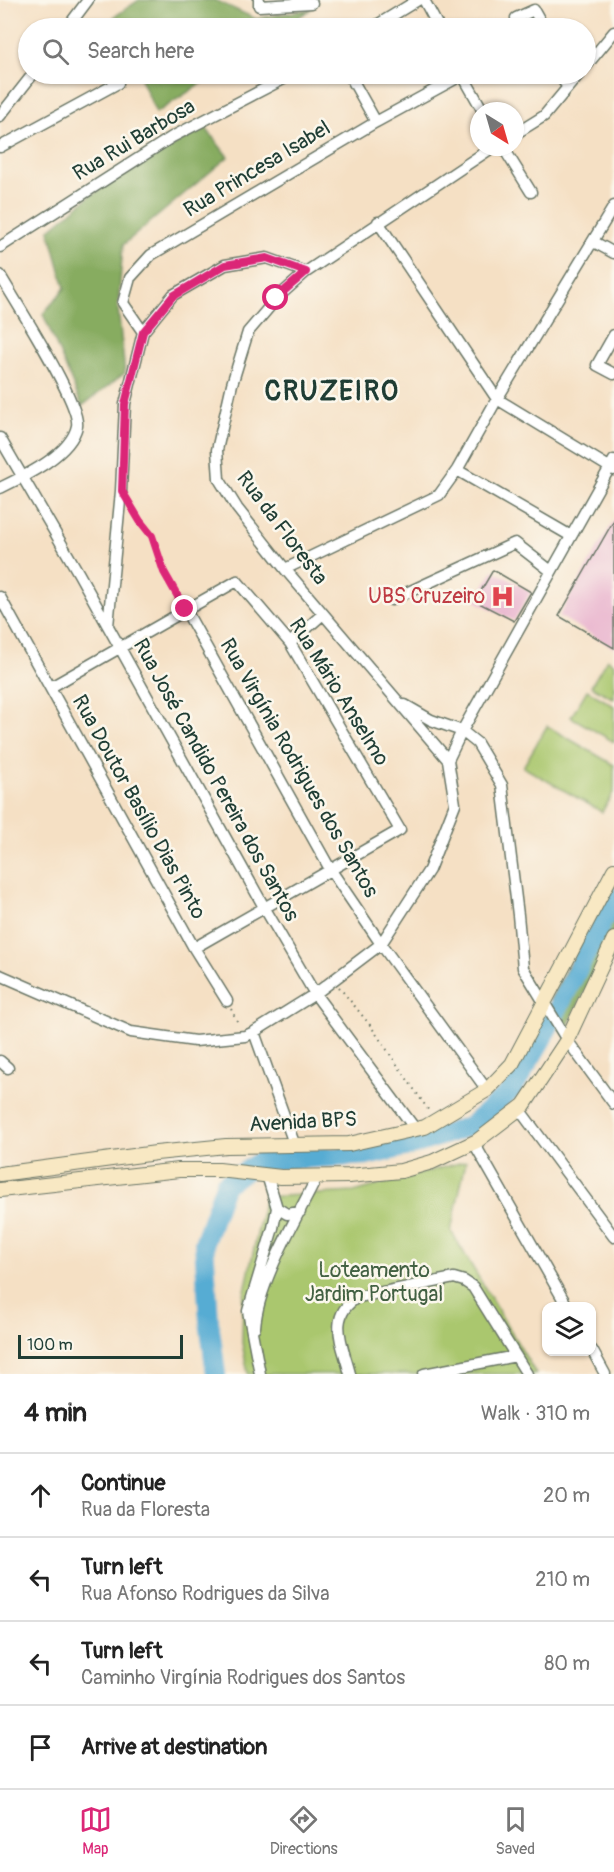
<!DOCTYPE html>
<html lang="en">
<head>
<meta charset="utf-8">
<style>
	:root { --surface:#fff; --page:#f6f6f6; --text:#222; --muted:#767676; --line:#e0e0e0; --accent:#db2777 }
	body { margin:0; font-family:Pangolin,sans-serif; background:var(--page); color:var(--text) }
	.controls { position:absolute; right:18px; bottom:18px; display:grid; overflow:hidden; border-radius:12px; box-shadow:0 2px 4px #0004 }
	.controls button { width:54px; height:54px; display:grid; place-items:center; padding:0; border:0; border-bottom:2px solid var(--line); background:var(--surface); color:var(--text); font:30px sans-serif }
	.compass { position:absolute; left:470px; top:102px; width:54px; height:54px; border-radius:50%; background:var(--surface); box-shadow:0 2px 4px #0004; rotate:143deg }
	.scale { position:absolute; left:18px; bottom:15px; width:165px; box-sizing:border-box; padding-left:6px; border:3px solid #1f3d34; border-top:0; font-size:16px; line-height:21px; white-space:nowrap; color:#1f3d34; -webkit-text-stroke:4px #fbf7ec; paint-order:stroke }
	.stop { position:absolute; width:18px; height:18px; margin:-14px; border:4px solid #db2777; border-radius:50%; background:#fff }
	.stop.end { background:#db2777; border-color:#fff; box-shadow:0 2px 6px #0008 }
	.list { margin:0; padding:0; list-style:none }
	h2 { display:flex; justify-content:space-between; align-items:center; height:78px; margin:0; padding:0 24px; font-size:26px }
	h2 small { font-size:20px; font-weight:400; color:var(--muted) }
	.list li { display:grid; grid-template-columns:39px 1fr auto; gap:18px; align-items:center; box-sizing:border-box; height:84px; padding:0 24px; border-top:2px solid var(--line) }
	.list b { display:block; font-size:22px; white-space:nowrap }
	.list p { margin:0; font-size:20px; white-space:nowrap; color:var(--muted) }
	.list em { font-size:20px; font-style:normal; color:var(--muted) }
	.icon { flex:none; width:33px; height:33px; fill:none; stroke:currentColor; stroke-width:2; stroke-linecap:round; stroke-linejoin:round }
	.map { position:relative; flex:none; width:614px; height:1374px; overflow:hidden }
	.search { position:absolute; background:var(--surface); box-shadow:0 2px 4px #0004; left:18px; right:18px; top:18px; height:66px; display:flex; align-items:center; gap:15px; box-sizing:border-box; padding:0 21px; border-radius:33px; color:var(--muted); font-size:22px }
	.sheet { height:414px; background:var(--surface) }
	nav { display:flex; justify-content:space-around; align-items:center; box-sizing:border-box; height:84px; border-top:2px solid var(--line); background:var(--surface); font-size:16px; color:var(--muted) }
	nav a { display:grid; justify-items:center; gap:3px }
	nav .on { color:var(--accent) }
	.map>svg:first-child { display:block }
	.green { fill:#aac76e; stroke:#648251; stroke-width:1.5 }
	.forest { fill:#87ac61; stroke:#53744a; stroke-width:1.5 }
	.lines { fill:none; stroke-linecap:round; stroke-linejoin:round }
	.river { stroke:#56acd3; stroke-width:20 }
	.building { fill:#e6a9c9 }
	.street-casing { stroke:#6a7666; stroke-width:13 }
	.secondary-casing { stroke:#6a7666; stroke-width:16 }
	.path { stroke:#6a7666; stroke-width:2; stroke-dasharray:1.5 4.5; stroke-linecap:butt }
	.street { stroke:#fff; stroke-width:10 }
	.secondary { stroke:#f8e8c3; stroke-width:14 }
	.route { stroke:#db2777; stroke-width:8 }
	.labels { text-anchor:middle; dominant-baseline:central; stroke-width:5; stroke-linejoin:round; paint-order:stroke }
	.street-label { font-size:21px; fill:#1f3d34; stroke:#fbf7ec }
	.health-label { font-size:21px; fill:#be3a42; stroke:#fbf7ec; text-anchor:end }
	.park-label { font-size:21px; fill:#426042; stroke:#fbf7ec }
	.district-label { font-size:27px; font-weight:bold; letter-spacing:1.5px; fill:#1f3d34; stroke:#fbf7ec }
</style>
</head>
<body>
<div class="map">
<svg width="614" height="1374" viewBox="0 0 614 1374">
	<rect width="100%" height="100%" fill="#fbf7ec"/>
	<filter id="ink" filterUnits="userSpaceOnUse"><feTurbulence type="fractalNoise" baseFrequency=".0167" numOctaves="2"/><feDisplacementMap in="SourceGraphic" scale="12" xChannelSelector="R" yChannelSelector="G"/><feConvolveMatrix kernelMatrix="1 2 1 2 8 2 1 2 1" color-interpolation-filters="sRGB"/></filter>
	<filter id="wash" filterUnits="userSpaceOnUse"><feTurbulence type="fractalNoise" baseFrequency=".008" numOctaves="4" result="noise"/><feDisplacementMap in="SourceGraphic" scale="24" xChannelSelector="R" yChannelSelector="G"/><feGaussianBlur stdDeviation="1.35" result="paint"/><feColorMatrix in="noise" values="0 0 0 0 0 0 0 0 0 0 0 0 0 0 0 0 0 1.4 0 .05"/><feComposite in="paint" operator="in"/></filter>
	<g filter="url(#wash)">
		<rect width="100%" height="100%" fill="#f5e0c4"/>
		<path class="green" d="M607,659L614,664V699L591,686Z
			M587,690L614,706V742L571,717Z
			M547,726L614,765V791L602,812L523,767Z
			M466,1161L451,1231L536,1374H248L242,1343L243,1300L265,1197L354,1192Z"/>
		<path class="forest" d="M139,0H215L256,19L311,9L282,28H119L114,17Z
			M139,74H216L156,113Z
			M205,127L228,157L123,245L118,308L125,373L82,406L43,314L65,288L49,230L91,195Z
			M614,881V934L566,1029L550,999Z"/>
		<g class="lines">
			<path class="river" d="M216,1374L209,1321L204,1243L225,1184L261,1161L371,1155L413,1145L470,1126L512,1090L541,1041L614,899"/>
		</g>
		<g id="blocks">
			<path class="building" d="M614,520V648L559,616Z
				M493,570L531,592L514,621L475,601Z"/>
		</g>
	</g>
	<g filter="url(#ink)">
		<use href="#blocks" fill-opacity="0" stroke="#6a7666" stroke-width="1.5"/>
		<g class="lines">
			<defs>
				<path id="street" d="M259,0V6L312,3
					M424,0L439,28
					M67,28L88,0
					M372,28L418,0
					M520,28L516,18L534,10L544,28
					M586,66L614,32
					M349,74L376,122
					M462,74L483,111
					M558,74L568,87
					M0,116L33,74
					M515,134L544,116L579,74
					M0,147L118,83
					M503,147L531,192
					M378,222L497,399L614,470
					M594,242L614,253
					M0,247L172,137L293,74
					M0,275C15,301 81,403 77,426C71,455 23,477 0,488
					M143,332L123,303L130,278L151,255L376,122L464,74
					M614,335L597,365L614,374
					M0,438L79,574L264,907L315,994L416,1130
					M457,470L571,536
					M285,569L439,495L457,470L497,399L614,206
					M0,597L194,948L227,1001
					M391,600L515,543L551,571
					M185,609L330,869L381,944L487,1090
					M108,626L121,491L125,404L143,332L173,295L225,265L267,258L306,272
					M290,643L323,614
					M51,687L237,581L290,643L400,830L194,948
					M405,705L431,720L462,731L477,743L502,785L518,915L523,968L567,1040L614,1104
					M448,760L462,731L614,460
					M0,975L131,1032L195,1041L245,1036L254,1032L315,994L381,944L429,870L455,804L448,760L285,569L237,508L219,479L217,450L232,384L248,332L277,298L306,272L493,147
					M254,1032L295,1146
					M0,1061L8,1068
					M519,1109L614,1237
					M474,1143L567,1306
					M277,1208L287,1214L300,1212
					M255,1327C258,1282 297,1218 317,1177
					M592,1350L605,1374
					M260,1374L248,1311L273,1228L277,1208L267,1175
					M350,1374C343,1345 326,1316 358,1297L454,1278L464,1281L473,1287L527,1374
					M424,1374L516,1356"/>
				<path id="secondary" d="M0,1174L156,1153L226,1146L349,1144L425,1127L487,1090L512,1064L614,870
					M0,1190L179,1170H219L281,1177L349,1176L401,1171L432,1162L477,1141L524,1105L567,1040L614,939"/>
			</defs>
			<use href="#street" class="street-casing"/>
			<use href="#secondary" class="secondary-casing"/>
			<path class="path" d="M131,507L140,521L152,536L164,572L179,599
				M339,987L370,1025L429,1111
				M231,1009L239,1025"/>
			<use href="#street" class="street"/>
			<use href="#secondary" class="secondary"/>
		</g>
	</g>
	<g class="lines" filter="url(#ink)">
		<path class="route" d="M185,609L164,572L152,536L140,521L122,491L125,404L143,332L173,296L225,265L267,258L306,272L276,298"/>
	</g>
	<defs>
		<symbol id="hospital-bare" viewBox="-9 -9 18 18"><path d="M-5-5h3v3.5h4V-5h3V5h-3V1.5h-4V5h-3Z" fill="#e0444e" stroke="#fbf7ec" stroke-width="2.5" paint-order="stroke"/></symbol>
	</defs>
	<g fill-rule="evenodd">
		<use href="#hospital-bare" x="486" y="580" width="33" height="33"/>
	</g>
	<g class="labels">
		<g class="street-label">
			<text transform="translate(134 140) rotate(-31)">Rua Rui Barbosa</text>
			<text transform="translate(257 169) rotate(-31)">Rua Princesa Isabel</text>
			<text transform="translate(282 528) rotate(53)">Rua da Floresta</text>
			<text transform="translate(339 692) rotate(58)">Rua Mário Anselmo</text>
			<text transform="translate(299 768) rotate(60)">Rua Virgínia Rodrigues dos Santos</text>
			<text transform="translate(216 780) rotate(61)">Rua José Candido Pereira dos Santos</text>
			<text transform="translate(139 807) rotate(61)">Rua Doutor Basílio Dias Pinto</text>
			<text transform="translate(303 1122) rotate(-3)">Avenida BPS</text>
		</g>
		<g class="health-label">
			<text x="485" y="596">UBS Cruzeiro</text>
		</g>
		<g class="park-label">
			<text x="374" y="1270">Loteamento<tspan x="374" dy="24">Jardim Portugal</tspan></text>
		</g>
		<g class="district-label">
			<text x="332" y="391">CRUZEIRO</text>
		</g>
	</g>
</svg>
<div class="controls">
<button><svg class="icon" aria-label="layers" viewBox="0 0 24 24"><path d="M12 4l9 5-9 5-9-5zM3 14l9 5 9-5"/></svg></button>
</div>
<svg class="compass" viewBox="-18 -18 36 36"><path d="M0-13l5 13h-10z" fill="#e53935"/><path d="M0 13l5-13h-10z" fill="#767676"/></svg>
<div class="scale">100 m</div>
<div class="stop" style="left:276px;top:298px"></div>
<div class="stop end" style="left:185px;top:609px"></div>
<div class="search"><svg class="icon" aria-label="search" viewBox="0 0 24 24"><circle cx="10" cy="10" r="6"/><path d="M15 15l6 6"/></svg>Search here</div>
</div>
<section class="sheet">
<h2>4 min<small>Walk · 310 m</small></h2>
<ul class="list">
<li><svg class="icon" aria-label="ahead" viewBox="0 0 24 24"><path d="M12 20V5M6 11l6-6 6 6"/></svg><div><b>Continue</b><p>Rua da Floresta</p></div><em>20 m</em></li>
<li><svg class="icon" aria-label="left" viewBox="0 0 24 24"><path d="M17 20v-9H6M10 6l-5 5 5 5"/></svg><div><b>Turn left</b><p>Rua Afonso Rodrigues da Silva</p></div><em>210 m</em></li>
<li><svg class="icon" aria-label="left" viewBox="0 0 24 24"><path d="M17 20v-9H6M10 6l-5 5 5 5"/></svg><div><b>Turn left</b><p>Caminho Virgínia Rodrigues dos Santos</p></div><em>80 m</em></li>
<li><svg class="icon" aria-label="arrive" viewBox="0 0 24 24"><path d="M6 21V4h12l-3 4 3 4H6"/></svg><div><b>Arrive at destination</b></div></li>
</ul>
</section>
<nav>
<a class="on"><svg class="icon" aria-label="map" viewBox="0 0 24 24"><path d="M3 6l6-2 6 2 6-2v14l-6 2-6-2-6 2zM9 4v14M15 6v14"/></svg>Map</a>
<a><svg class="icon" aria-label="directions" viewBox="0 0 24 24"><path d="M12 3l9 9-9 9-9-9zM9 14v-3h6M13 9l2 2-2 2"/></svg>Directions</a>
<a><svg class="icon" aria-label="saved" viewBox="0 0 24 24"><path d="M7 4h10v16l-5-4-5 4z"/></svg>Saved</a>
</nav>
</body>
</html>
